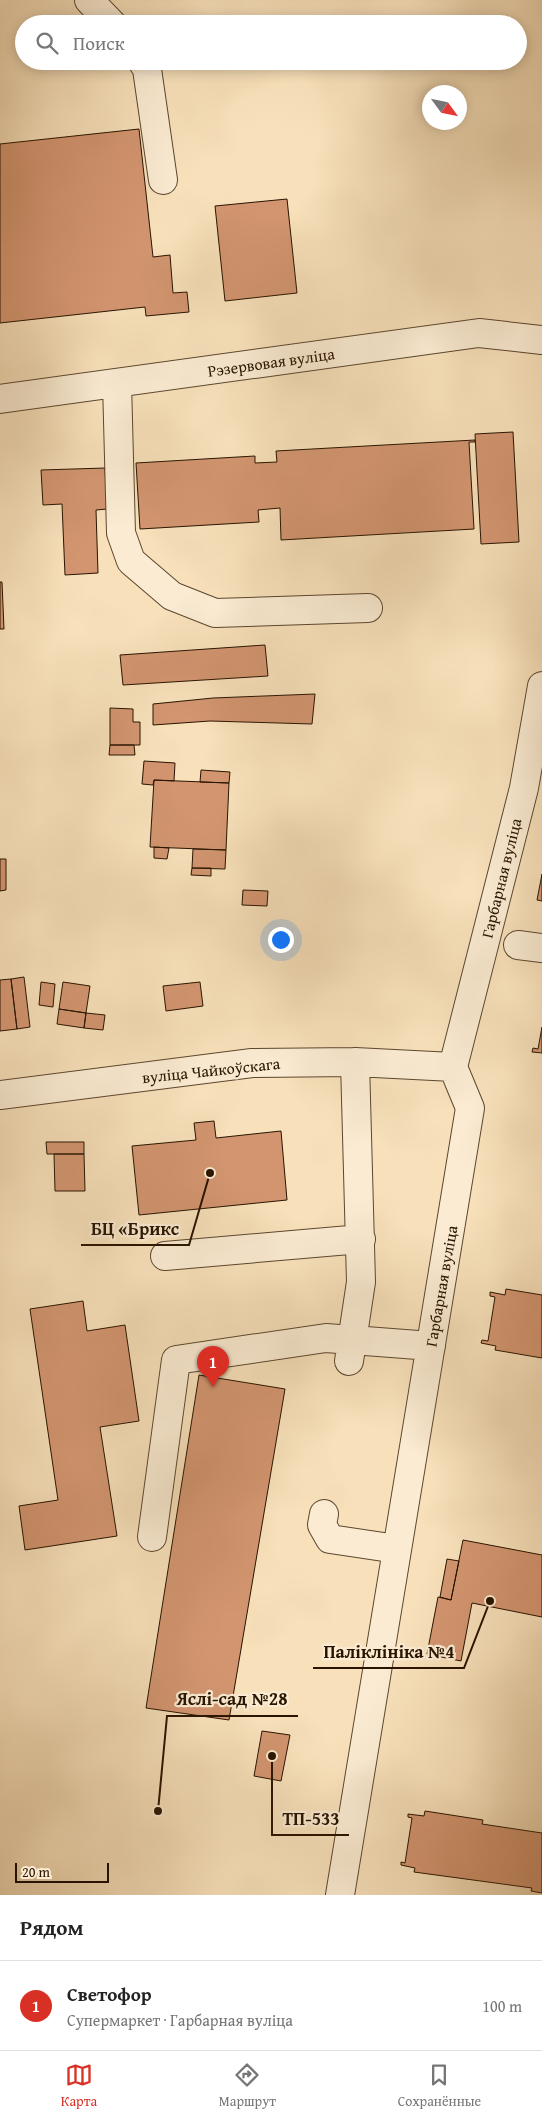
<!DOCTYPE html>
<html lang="ru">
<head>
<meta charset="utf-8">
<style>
	:root { --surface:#fff; --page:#f2f2f2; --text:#222; --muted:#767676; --line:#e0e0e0; --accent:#d93025 }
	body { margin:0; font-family:"Gentium Book Plus",serif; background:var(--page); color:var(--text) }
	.compass { position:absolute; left:422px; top:85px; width:45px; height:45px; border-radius:50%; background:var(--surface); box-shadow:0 2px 12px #0003; rotate:123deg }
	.scale { position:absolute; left:15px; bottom:12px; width:94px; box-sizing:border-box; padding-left:5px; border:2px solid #291400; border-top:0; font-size:14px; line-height:18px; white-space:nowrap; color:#291400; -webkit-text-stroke:4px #faebd2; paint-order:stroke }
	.you { position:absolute; left:280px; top:939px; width:18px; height:18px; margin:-12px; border:4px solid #fff; border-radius:50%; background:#1a73e8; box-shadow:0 0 0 8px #1a73e833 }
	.badge { display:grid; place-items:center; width:32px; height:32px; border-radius:50%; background:var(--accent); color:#fff; font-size:16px; font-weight:700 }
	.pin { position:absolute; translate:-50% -41px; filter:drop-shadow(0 1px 2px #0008) }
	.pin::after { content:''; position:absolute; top:26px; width:18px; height:15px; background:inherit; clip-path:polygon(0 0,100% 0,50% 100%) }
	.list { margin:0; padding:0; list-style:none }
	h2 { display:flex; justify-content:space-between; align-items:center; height:65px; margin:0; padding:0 20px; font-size:21px }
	h2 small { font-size:16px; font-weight:400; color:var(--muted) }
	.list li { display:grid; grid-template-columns:32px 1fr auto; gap:15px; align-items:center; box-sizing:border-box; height:90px; padding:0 20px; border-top:1px solid var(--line) }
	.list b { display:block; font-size:19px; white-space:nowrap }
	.list p { margin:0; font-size:16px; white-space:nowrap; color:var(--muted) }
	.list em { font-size:16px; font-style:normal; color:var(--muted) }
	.icon { flex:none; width:28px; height:28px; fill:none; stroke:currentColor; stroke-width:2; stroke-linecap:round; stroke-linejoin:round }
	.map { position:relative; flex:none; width:542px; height:1895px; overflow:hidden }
	.search { position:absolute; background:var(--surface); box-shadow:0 2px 12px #0003; left:15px; right:15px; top:15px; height:55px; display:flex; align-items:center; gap:12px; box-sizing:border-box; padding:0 18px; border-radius:28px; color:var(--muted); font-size:19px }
	.sheet { height:155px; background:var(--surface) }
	nav { display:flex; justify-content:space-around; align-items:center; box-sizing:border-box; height:70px; border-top:1px solid var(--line); background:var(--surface); font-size:14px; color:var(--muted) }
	nav a { display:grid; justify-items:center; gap:2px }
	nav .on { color:var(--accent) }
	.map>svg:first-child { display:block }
	.building { fill:#d29570; stroke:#291400 }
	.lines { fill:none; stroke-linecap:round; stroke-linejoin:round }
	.minor-casing { stroke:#5c472e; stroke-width:30 }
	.minor { stroke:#faebd2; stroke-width:28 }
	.labels { text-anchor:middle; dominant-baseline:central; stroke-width:4.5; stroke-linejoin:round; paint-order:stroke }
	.street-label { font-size:16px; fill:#291400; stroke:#faebd2 }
	.leader { fill:none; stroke:#291400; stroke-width:2 }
	.callout-dot { fill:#291400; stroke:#faebd2; stroke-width:2 }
	.callout-label { font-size:18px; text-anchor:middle; font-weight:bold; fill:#291400; stroke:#faebd2; stroke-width:4.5; stroke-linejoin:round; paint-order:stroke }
</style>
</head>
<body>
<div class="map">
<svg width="542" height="1895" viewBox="0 0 542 1895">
	<rect width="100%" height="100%" fill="#f7e0ba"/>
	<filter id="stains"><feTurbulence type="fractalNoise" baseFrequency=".004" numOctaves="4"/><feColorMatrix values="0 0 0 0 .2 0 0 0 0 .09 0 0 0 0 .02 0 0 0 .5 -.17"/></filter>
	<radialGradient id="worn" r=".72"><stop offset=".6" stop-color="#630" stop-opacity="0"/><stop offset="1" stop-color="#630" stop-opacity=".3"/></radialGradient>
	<path class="building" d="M139,129L153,257L170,255L173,293L187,292L189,312L146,316L145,307L0,323V144Z
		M287,199L297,293L225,301L215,206Z
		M513,432L519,542L481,544L475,434Z
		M475,440V442H469L474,529L281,540L280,508L258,510L259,522L140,529L136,463L255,456V463L277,462L276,451Z
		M105,468L107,509L96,510L98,573L65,575L62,504L43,505L41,470Z
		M0,582H2L4,629H0Z
		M265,645L268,676L123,685L120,655Z
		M315,694L312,724L210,721L153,725V704L213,698Z
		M110,708L133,709V722H140V745H110Z
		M110,745H134L135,755H109Z
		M144,761L175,763L174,781L154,780L153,785L142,784Z
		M201,770L230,772L229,783L200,782Z
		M154,780L229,783L226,850L150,847Z
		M154,847L169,848L167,859L154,858Z
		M193,849L226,850L225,869L192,868Z
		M0,859H6V890L0,891Z
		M192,868H211V876L191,875Z
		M542,874V901L537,900Z
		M243,890L268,891L267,906L242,905Z
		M24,977L30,1027L17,1029L11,979Z
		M11,979L17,1029L0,1031V980Z
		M41,982L55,984L53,1007L39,1005Z
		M63,982L90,986L86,1013L59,1009Z
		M200,982L203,1006L166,1011L163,986Z
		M59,1009L86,1013L84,1028L57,1024Z
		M86,1013L105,1015L103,1030L84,1028Z
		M542,1027V1053L532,1052L533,1048L538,1049Z
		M214,1121L216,1138L281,1131L287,1200L139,1215L132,1146L196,1140L194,1123Z
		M46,1142H84V1154H47Z
		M54,1154H84L85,1191H55Z
		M506,1289L542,1295V1358L495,1350L496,1346L481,1343L482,1340L488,1341L495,1297L490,1296V1292L505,1295Z
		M83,1301L87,1331L125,1325L139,1421L100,1427L117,1536L25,1550L19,1506L58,1500L30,1309Z
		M199,1375L285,1389L229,1720L146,1708Z
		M463,1540L542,1555V1617L472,1603L461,1661L427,1654L438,1597L451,1600Z
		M447,1559L459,1561L451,1600L440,1597Z
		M262,1731L290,1735L281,1781L254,1776Z
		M425,1811L483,1820L482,1824L542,1833V1893L531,1891L532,1888L414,1872L415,1868L401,1865V1862L405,1863L412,1818L408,1817V1814L424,1816Z"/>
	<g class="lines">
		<defs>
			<path id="minor" d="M89,0L112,24
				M142,61L147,69L163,180
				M117,383L121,533L131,561L172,596L215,613L368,608
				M0,399L479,333L542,340
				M518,945L542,948
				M0,1095L252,1063L355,1062L453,1067
				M165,1256L361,1239
				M349,1361L361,1282L355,1062
				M324,1514L322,1525L330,1539L397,1549
				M152,1537L176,1360L326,1338L431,1346
				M340,1895L470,1108L453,1067L524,788L542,686"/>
		</defs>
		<use href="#minor" class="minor-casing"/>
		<use href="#minor" class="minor"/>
	</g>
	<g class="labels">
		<g class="street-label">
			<text transform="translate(271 362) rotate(-8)">Рэзервовая вуліца</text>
			<text transform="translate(501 878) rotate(-76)">Гарбарная вуліца</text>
			<text transform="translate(211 1070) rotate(-6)">вуліца Чайкоўскага</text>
			<text transform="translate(441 1286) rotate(-80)">Гарбарная вуліца</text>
		</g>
	</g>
	<path class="leader" d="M210 1173L189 1245H81M490 1601L464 1668H313M158 1811L167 1716H298M272 1756L272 1835H349"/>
	<g class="callout-dot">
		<circle cx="210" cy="1173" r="5"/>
		<circle cx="490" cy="1601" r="5"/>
		<circle cx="158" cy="1811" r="5"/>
		<circle cx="272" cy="1756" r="5"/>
	</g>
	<g class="callout-label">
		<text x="135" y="1235">БЦ «Брикс</text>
		<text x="389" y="1658">Паліклініка №4</text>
		<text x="232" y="1705">Яслі-сад №28</text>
		<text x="311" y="1825">ТП-533</text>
	</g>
	<rect width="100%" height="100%" filter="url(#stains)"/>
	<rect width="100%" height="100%" fill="url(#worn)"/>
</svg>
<svg class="compass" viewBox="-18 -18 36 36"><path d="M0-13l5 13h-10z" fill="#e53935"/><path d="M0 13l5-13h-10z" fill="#767676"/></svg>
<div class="scale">20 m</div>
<div class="you"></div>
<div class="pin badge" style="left:213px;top:1387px">1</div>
<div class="search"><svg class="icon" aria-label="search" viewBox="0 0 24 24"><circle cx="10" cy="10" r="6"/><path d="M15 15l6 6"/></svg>Поиск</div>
</div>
<section class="sheet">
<h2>Рядом<small></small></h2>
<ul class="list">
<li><span class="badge">1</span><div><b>Светофор</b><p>Супермаркет · Гарбарная вуліца</p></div><em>100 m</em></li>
</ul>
</section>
<nav>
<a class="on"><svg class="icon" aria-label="map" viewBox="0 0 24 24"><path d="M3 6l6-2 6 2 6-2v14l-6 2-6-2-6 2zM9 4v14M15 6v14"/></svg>Карта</a>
<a><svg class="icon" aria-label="directions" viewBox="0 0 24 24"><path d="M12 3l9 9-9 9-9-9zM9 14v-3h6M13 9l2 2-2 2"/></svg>Маршрут</a>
<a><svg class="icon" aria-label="saved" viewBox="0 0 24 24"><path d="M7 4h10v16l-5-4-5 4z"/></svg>Сохранённые</a>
</nav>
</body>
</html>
